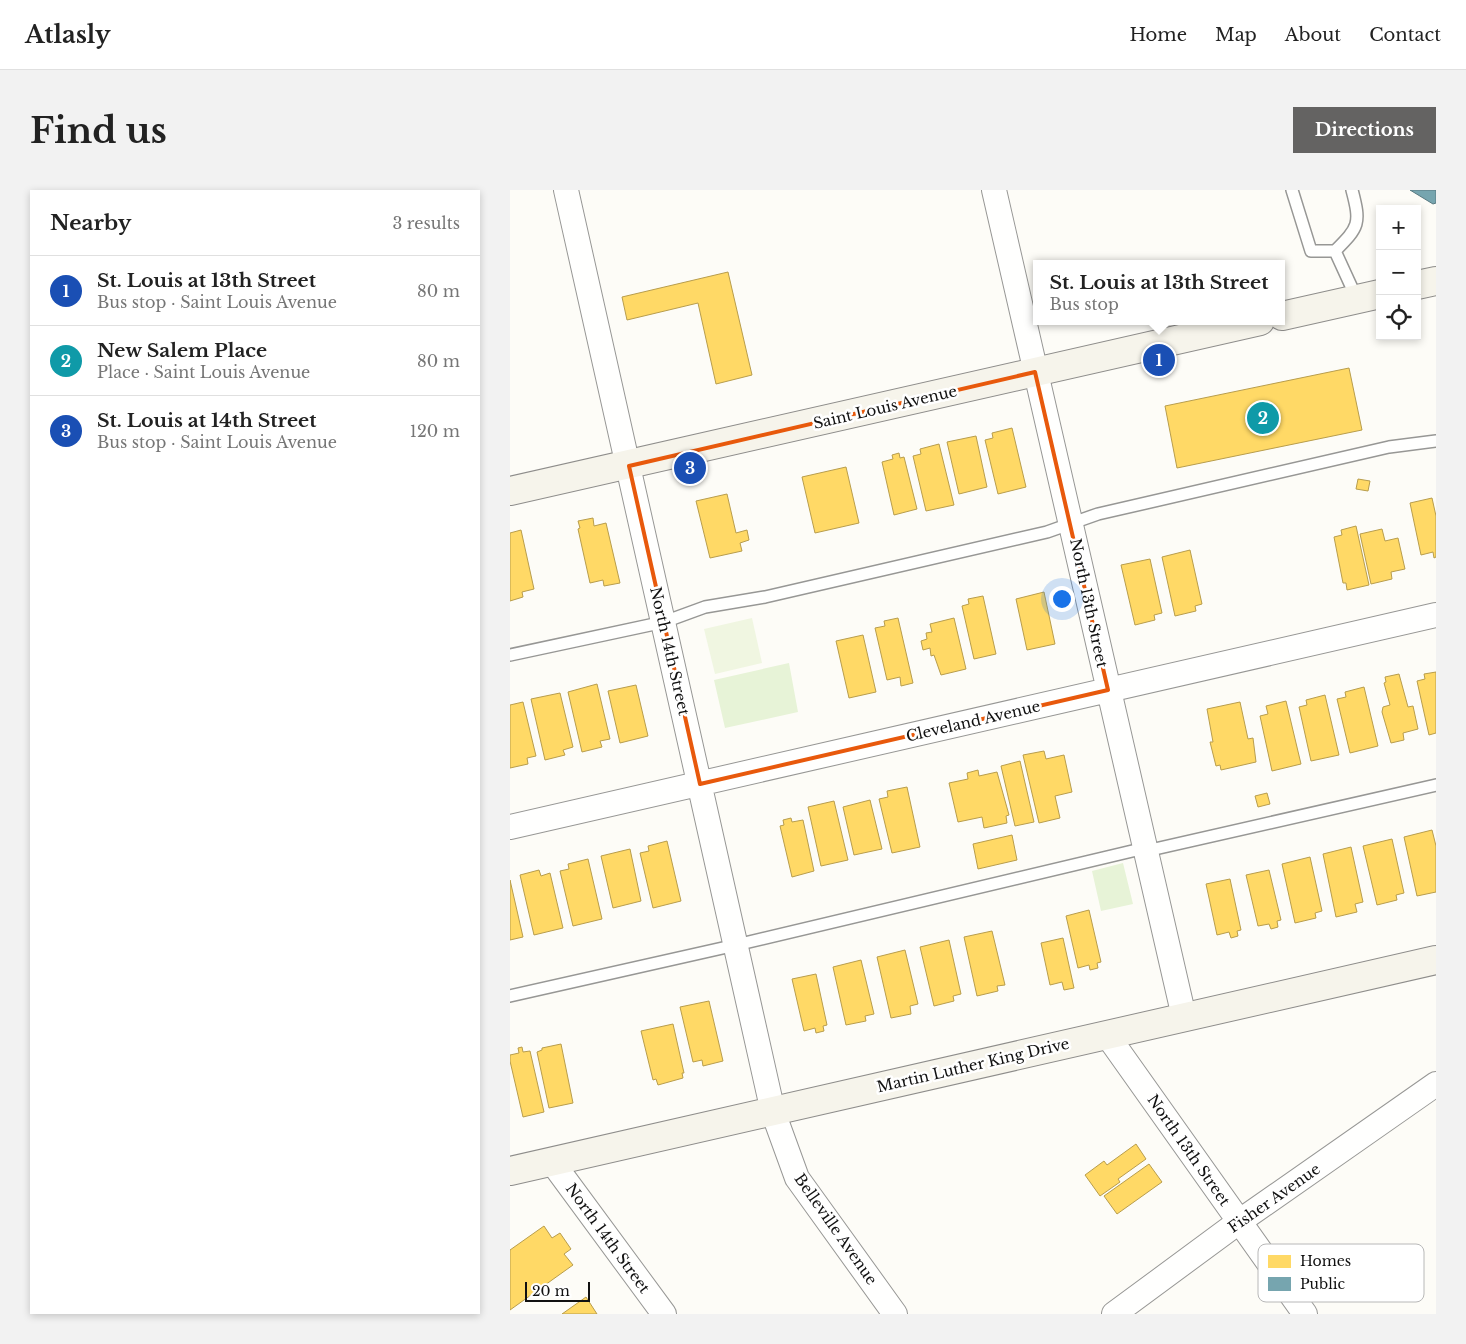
<!DOCTYPE html>
<html lang="en">
<head>
<meta charset="utf-8">
<style>
	:root { --surface:#fff; --page:#f2f2f2; --text:#222; --muted:#767676; --line:#e0e0e0; --accent:#646362 }
	body { margin:0; font-family:"Libre Baskerville",serif; background:var(--page); color:var(--text) }
	.controls { position:absolute; right:15px; top:15px; display:grid; overflow:hidden; border-radius:0px; box-shadow:0 2px 8px #0003 }
	.controls button { width:45px; height:45px; display:grid; place-items:center; padding:0; border:0; border-bottom:1px solid var(--line); background:var(--surface); color:var(--text); font:25px sans-serif }
	.scale { position:absolute; left:15px; bottom:12px; width:65px; box-sizing:border-box; padding-left:5px; border:2px solid #111; border-top:0; font-size:14px; line-height:18px; white-space:nowrap; color:#111; -webkit-text-stroke:4px #fff; paint-order:stroke }
	.you { position:absolute; left:551px; top:408px; width:18px; height:18px; margin:-12px; border:4px solid #fff; border-radius:50%; background:#1a73e8; box-shadow:0 0 0 8px #1a73e833 }
	.badge { display:grid; place-items:center; width:32px; height:32px; border-radius:50%; background:var(--accent); color:#fff; font-size:16px; font-weight:700 }
	.pin { position:absolute; translate:-50% -50%; border:2px solid #fff; box-shadow:0 1px 5px #0006 }
	.popup { position:absolute; left:523px; top:70px; width:252px; height:65px; box-sizing:border-box; display:grid; place-content:center; border-radius:0px; background:var(--surface); filter:drop-shadow(0 1px 4px #0005); font-size:16px; white-space:nowrap; color:var(--muted) }
	.popup b { font-size:19px; color:var(--text) }
	.popup::after { content:''; position:absolute; left:50%; top:100%; margin-left:-10px; border:10px solid transparent; border-top-color:var(--surface) }
	.list { margin:0; padding:0; list-style:none }
	h2 { display:flex; justify-content:space-between; align-items:center; height:65px; margin:0; padding:0 20px; font-size:21px }
	h2 small { font-size:16px; font-weight:400; color:var(--muted) }
	.list li { display:grid; grid-template-columns:32px 1fr auto; gap:15px; align-items:center; box-sizing:border-box; height:70px; padding:0 20px; border-top:1px solid var(--line) }
	.list b { display:block; font-size:19px; white-space:nowrap }
	.list p { margin:0; font-size:16px; white-space:nowrap; color:var(--muted) }
	.list em { font-size:16px; font-style:normal; color:var(--muted) }
	.icon { flex:none; width:28px; height:28px; fill:none; stroke:currentColor; stroke-width:2; stroke-linecap:round; stroke-linejoin:round }
	.map { position:relative; flex:none; width:926px; height:1124px; overflow:hidden; border-radius:0px }
	header { display:flex; align-items:center; gap:30px; box-sizing:border-box; height:70px; padding:0 25px; background:var(--surface); border-bottom:1px solid var(--line) }
	header strong { font-size:24px }
	nav { display:flex; gap:28px; margin-inline-start:auto; font-size:18px }
	.intro { display:flex; align-items:center; justify-content:space-between; box-sizing:border-box; height:120px; padding:0 30px }
	h1 { margin:0; font-size:35px }
	.button { padding:12px 22px; border-radius:0px; background:var(--accent); color:#fff; font-size:18px; font-weight:700 }
	main { display:flex; gap:30px; padding:0 30px }
	aside { flex:1; background:var(--surface); border-radius:0px; box-shadow:0 2px 8px #0003 }
	.map>svg:first-child { display:block }
	.green { fill:#e7f3d7 }
	.pitch { fill:#f0f6e1 }
	.homes { fill:#ffd966; stroke:#b89d4c }
	.public { fill:#76a5af; stroke:#587980 }
	.lines { fill:none; stroke-linecap:round; stroke-linejoin:round }
	.lane-casing { stroke:#979795; stroke-width:14 }
	.street-casing { stroke:#979795; stroke-width:26 }
	.secondary-casing { stroke:#8e8d8b; stroke-width:30 }
	.lane { stroke:#fffffe; stroke-width:11 }
	.street { stroke:#fffffe; stroke-width:24 }
	.secondary { stroke:#f6f4eb; stroke-width:28 }
	.marked { fill:none; stroke:#e8590c; stroke-width:4; stroke-linejoin:round }
	.labels { text-anchor:middle; dominant-baseline:central; stroke-width:5; stroke-linejoin:round; paint-order:stroke }
	.street-label { font-size:15px; fill:#111; stroke:#fff }
	.key { fill:#fff; stroke:#b8b8b8; stroke-width:1 }
	.key-label { font-size:14px; fill:#111 }
</style>
</head>
<body>
<header>
<strong>Atlasly</strong>
<nav><a>Home</a><a>Map</a><a>About</a><a>Contact</a></nav>
</header>
<div class="intro"><h1>Find us</h1><a class="button">Directions</a></div>
<main>
<aside>
<h2>Nearby<small>3 results</small></h2>
<ul class="list">
<li><span class="badge" style="background:#1a4fb4">1</span><div><b>St. Louis at 13th Street</b><p>Bus stop · Saint Louis Avenue</p></div><em>80 m</em></li>
<li><span class="badge" style="background:#0f9aa8">2</span><div><b>New Salem Place</b><p>Place · Saint Louis Avenue</p></div><em>80 m</em></li>
<li><span class="badge" style="background:#1a4fb4">3</span><div><b>St. Louis at 14th Street</b><p>Bus stop · Saint Louis Avenue</p></div><em>120 m</em></li>
</ul>
</aside>
<div class="map">
<svg width="926" height="1124" viewBox="0 0 926 1124">
	<rect width="100%" height="100%" fill="#fdfcf7"/>
	<path class="green" d="M279,473L288,522L215,538L204,490Z
		M613,673L623,714L591,721L582,681Z"/>
	<path class="pitch" d="M242,428L252,473L205,484L194,439Z"/>
	<path class="homes" d="M218,82L242,185L206,194L188,113L117,130L112,107Z
		M839,178L852,240L667,278L655,216Z
		M502,238L516,297L488,304L475,250L483,248L482,243Z
		M466,246L477,297L449,304L437,252Z
		M429,254L444,315L416,321L403,266L411,264L410,259Z
		M389,263L390,268L394,267L407,319L384,325L372,272L383,269L382,265Z
		M336,277L349,333L305,343L292,287Z
		M848,289L860,291L858,301L846,299Z
		M217,304L226,343L237,340L239,350L230,353L232,361L200,368L186,311Z
		M922,308L926,326V367L924,368L923,362L911,365L900,313Z
		M83,328L84,336L96,333L110,393L94,396L93,390L80,393L68,339L70,338L68,331Z
		M846,336L859,395L837,400L836,393H833L824,347L832,345L831,340Z
		M872,339L875,351L888,348L895,379L881,382L882,389L861,394L850,344Z
		M11,340L24,399L12,402L13,407L0,411V343Z
		M680,360L692,414L685,416L686,421L665,426L652,367Z
		M640,369L652,423L644,425L645,430L625,435L611,375Z
		M534,402L545,454L517,460L506,409Z
		M473,406L486,464L464,469L452,416L459,414L458,409Z
		M388,428L403,493L391,496L390,487L377,490L365,438L375,436L374,431Z
		M444,428L456,479L431,485L424,465L421,466L420,458L413,460L411,451L417,449L416,443L422,442L420,434Z
		M353,445L366,502L339,508L326,451Z
		M926,482V543L919,545L907,491L915,489L914,484Z
		M889,484L898,517L903,516L908,539L893,543L894,550L881,553L872,522L873,517L880,515L874,493L876,492L875,487Z
		M87,494L100,549L90,551L92,557L72,562L58,502Z
		M126,495L138,546L110,553L98,501Z
		M854,497L868,556L840,563L827,509L836,507L835,502Z
		M50,503L63,557L53,560L55,565L35,570L21,509Z
		M815,505L829,565L801,571L789,517L797,515L796,510Z
		M776,511L791,574L762,581L750,526L758,524L756,516Z
		M13,512L26,566L17,568L18,574L0,578V515Z
		M730,512L738,549L743,548L746,572L711,580L710,575L706,576L700,552H703L697,519Z
		M534,561L536,569L554,565L562,602L545,606L550,628L529,633L513,565Z
		M510,571L524,632L505,636L491,576Z
		M468,580L469,586L487,582L499,625L496,626L497,633L474,638L472,627L448,632L439,593L458,589L457,583Z
		M397,597L410,657L382,663L369,609L378,607L377,601Z
		M757,603L760,614L748,617L745,606Z
		M360,610L372,659L344,665L333,617Z
		M324,611L338,670L311,676L298,617Z
		M281,628L282,632L293,630L304,681L282,687L270,636L274,635L273,630Z
		M922,640L926,656V702L907,706L894,647Z
		M502,645L507,670L468,679L463,654Z
		M882,649L894,703L886,705L887,710L867,715L853,656Z
		M157,651L171,711L143,718L130,663L139,661L138,656Z
		M841,657L853,712L845,714L847,722L826,727L813,664Z
		M120,659L131,711L103,718L91,666Z
		M800,667L812,721L805,723L806,728L785,733L772,674Z
		M78,669L92,729L63,736L50,681L59,679L58,674Z
		M29,680L31,686L40,683L53,738L24,745L10,685Z
		M759,680L771,730L767,731L768,737L761,739L759,734L748,736L736,685Z
		M720,689L731,740L727,741L728,746L721,748L719,742L707,745L696,694Z
		M0,690L13,747L0,750Z
		M579,720L591,772L587,773L588,778L580,780L579,775L568,778L556,726Z
		M482,741L495,795L487,796L488,801L467,806L454,747Z
		M553,748L564,798L554,800L552,792L540,795L531,753Z
		M439,750L451,804L443,806L444,811L424,816L410,757Z
		M395,760L408,814L400,816L401,824L381,828L367,767Z
		M351,770L364,824L355,826L356,831L336,835L323,777Z
		M306,784L317,835L313,836L314,841L306,843L305,838L294,841L282,789Z
		M199,811L213,871L193,876L192,870L183,872L170,817Z
		M163,834L174,883H172L173,888L148,895L146,889L143,890L131,841Z
		M51,854L63,913L39,918L27,862L32,860V858Z
		M12,857L13,862L20,861L34,922L13,927L0,871V865L9,863L8,858Z
		M626,954L636,969L608,989L610,992L590,1006L575,985L594,971L597,975Z
		M639,974L652,992L607,1024L594,1006Z
		M34,1036L42,1048L50,1043L61,1059L54,1064L63,1075L0,1120V1060Z
		M76,1107L87,1124H52Z"/>
	<path class="public" d="M900,0H926V13L923,14Z"/>
	<g class="lines">
		<defs>
			<path id="lane" d="M782,0L801,61H825C849,37 851,34 842,0
				M825,61L847,109
				M0,465L154,432L195,417L255,407L537,342L588,324L879,257L926,251
				M636,661L926,595
				M0,806L226,755L635,658"/>
			<path id="street" d="M56,0L263,922L287,988L385,1124
				M484,0L674,827
				M0,637L926,425
				M597,845L795,1124
				M42,972L154,1124
				M604,1124L730,1031L926,894"/>
			<path id="secondary" d="M907,95L926,91
				M772,126L870,104
				M0,301L750,131
				M0,981L926,770"/>
		</defs>
		<use href="#lane" class="lane-casing"/>
		<use href="#street" class="street-casing"/>
		<use href="#secondary" class="secondary-casing"/>
		<use href="#lane" class="lane"/>
		<use href="#street" class="street"/>
		<use href="#secondary" class="secondary"/>
	</g>
	<path class="marked" d="M525,182L598,500L190,594L119,276Z"/>
	<g class="labels">
		<g class="street-label">
			<text transform="translate(375 217) rotate(-13)">Saint Louis Avenue</text>
			<text transform="translate(579 413) rotate(78)">North 13th Street</text>
			<text transform="translate(160 461) rotate(77)">North 14th Street</text>
			<text transform="translate(463 531) rotate(-13)">Cleveland Avenue</text>
			<text transform="translate(463 875) rotate(-13)">Martin Luther King Drive</text>
			<text transform="translate(679 960) rotate(55)">North 13th Street</text>
			<text transform="translate(764 1008) rotate(-35)">Fisher Avenue</text>
			<text transform="translate(326 1039) rotate(55)">Belleville Avenue</text>
			<text transform="translate(98 1048) rotate(54)">North 14th Street</text>
		</g>
	</g>
	<rect x="748" y="1054" width="166" height="58" rx="8" class="key"/>
	<rect x="758" y="1065" width="23" height="13" fill="#ffd966"/>
	<rect x="758" y="1087" width="23" height="14" fill="#76a5af"/>
	<g class="key-label">
		<text x="790" y="1076">Homes</text>
		<text x="790" y="1099">Public</text>
	</g>
</svg>
<div class="controls">
<button>+</button>
<button>−</button>
<button><svg class="icon" aria-label="locate" viewBox="0 0 24 24"><circle cx="12" cy="12" r="6"/><path d="M12 2v4M12 18v4M2 12h4M18 12h4"/></svg></button>
</div>
<div class="scale">20 m</div>
<div class="you"></div>
<div class="pin badge" style="left:649px;top:170px;background:#1a4fb4">1</div>
<div class="popup"><b>St. Louis at 13th Street</b>Bus stop</div>
<div class="pin badge" style="left:753px;top:228px;background:#0f9aa8">2</div>
<div class="pin badge" style="left:180px;top:278px;background:#1a4fb4">3</div>
</div>
</main>
</body>
</html>
